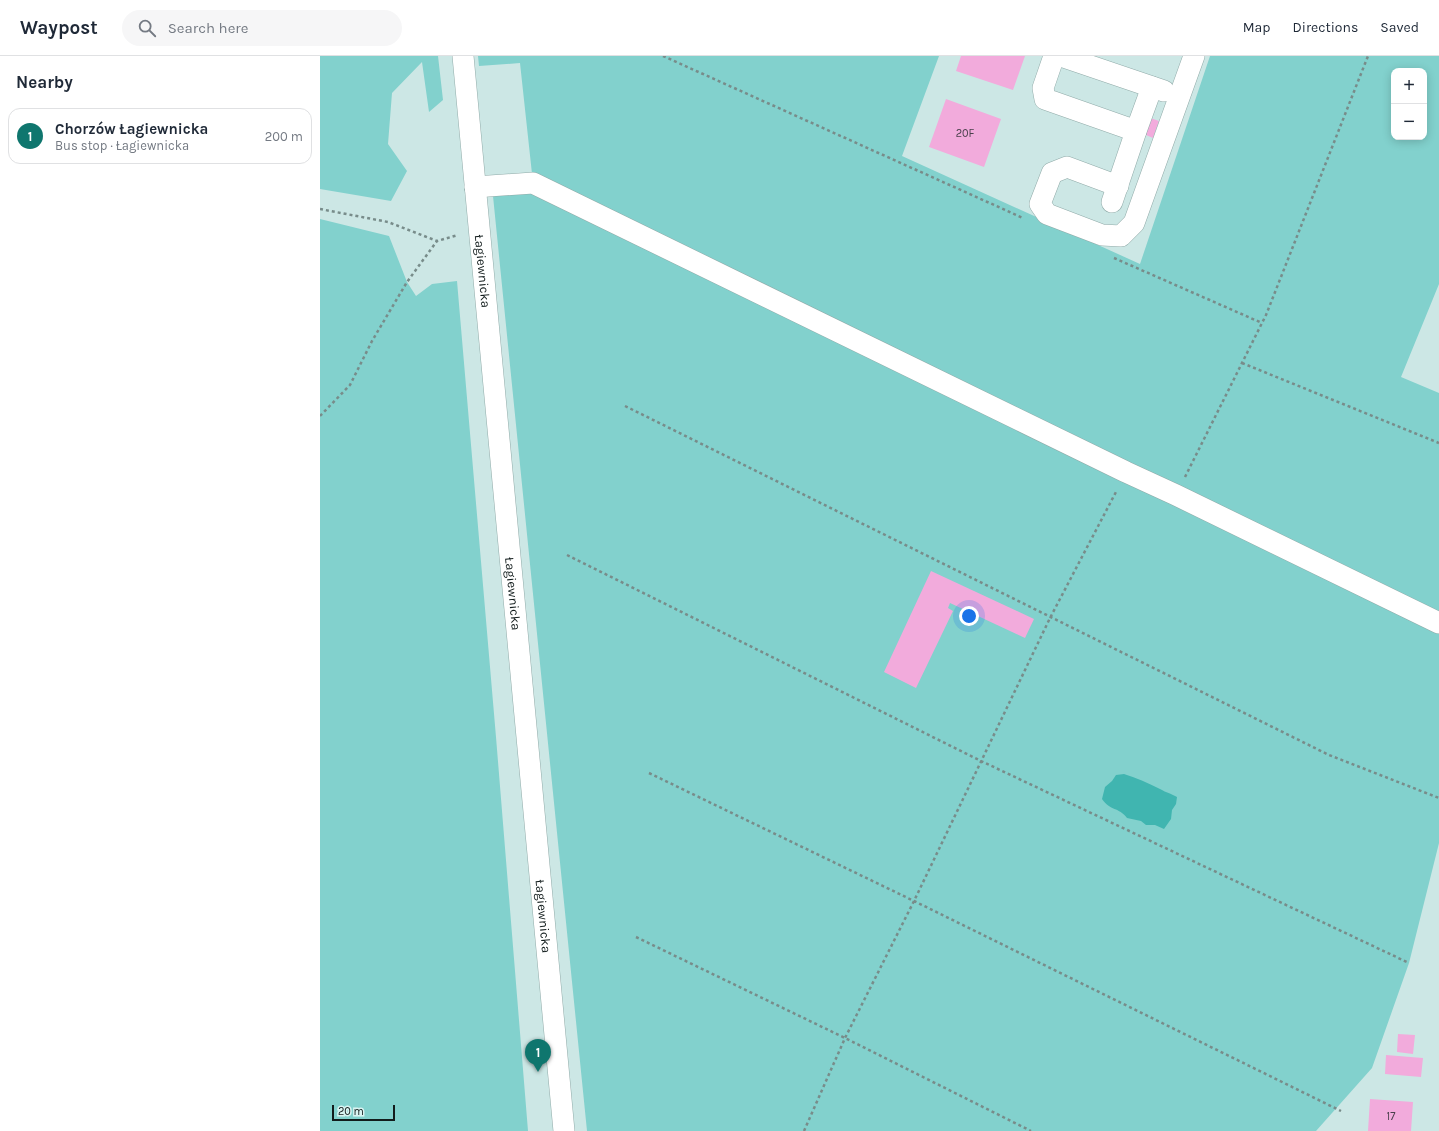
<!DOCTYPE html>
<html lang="en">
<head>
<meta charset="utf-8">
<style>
	:root { --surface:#fff; --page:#f6f6f7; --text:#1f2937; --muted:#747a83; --line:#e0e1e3; --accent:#0f766e }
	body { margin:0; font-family:Karla,sans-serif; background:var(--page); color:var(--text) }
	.controls { position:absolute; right:12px; top:12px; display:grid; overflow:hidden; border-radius:8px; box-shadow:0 2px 10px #0003 }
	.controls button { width:36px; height:36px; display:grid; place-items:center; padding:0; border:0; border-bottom:1px solid var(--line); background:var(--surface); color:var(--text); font:20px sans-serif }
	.scale { position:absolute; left:12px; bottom:10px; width:63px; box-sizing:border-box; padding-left:4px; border:2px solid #121c1c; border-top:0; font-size:11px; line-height:14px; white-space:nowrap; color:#121c1c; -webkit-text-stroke:3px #d9f4f2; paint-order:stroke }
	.you { position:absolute; left:649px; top:560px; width:14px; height:14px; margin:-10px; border:3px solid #fff; border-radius:50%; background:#1a73e8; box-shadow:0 0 0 6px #1a73e833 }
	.badge { display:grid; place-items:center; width:26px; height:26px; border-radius:50%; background:var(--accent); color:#fff; font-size:13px; font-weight:700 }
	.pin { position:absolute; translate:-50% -33px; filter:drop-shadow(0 1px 2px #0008) }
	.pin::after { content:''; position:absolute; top:21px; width:14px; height:12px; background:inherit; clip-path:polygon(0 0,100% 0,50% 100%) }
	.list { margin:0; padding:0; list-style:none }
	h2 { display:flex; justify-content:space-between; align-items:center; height:52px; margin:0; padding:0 16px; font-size:17px }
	h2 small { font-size:13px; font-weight:400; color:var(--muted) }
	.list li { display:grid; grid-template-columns:26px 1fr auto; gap:12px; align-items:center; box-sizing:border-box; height:56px; margin:0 8px 8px; padding:0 8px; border:1px solid var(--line); border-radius:12px }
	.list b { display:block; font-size:15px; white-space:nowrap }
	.list p { margin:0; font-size:13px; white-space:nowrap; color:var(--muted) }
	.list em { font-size:13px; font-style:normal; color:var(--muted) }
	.icon { flex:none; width:22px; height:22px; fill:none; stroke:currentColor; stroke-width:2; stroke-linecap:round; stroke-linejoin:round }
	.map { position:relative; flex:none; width:1119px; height:1075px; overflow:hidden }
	header { display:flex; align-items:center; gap:24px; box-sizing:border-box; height:56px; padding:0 20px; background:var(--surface); border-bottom:1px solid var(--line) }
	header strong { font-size:19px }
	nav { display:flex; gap:22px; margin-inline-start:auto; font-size:14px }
	.search { width:280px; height:36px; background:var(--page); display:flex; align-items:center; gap:10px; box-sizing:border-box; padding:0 14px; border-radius:22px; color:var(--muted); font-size:15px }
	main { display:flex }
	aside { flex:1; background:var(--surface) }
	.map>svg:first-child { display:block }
	.green { fill:#82d1cd; fill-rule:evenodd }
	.water { fill:#40b5b0 }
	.building { fill:#f2abdc }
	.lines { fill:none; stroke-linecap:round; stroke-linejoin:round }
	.minor-casing { stroke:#91aba9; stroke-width:22 }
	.path { stroke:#788c8a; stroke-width:2.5; stroke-dasharray:3 3; stroke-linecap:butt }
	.minor { stroke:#fff; stroke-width:21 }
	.labels { text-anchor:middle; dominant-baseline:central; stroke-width:4; stroke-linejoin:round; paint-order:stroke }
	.number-label { font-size:11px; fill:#4a404c }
	.street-label { font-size:13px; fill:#121c1c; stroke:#d9f4f2 }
</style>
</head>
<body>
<header>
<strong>Waypost</strong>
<div class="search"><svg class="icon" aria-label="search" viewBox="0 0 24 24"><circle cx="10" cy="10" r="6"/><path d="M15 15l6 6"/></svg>Search here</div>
<nav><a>Map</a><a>Directions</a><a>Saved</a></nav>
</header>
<main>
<aside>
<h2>Nearby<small></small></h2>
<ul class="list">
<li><span class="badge">1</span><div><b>Chorzów Łagiewnicka</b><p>Bus stop · Łagiewnicka</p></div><em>200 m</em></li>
</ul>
</aside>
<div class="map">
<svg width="1119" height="1075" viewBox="0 0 1119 1075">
	<rect width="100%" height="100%" fill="#cce7e5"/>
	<path class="green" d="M0,0H118L123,44L109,56L102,6L72,37L68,88L87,115L71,145L0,133Z
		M158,0H619L582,100L820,208L890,0H1119V228L1081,321L1119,337V787L1089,907L1052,1012L996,1075H267L173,140L213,127L200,7L159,10ZM1074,15H1104V81H1074Z
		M0,163L69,180L87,226L96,240L112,228L137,225L176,681L208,1075H0Z"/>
	<path class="water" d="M804,718C817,722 828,727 840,733C847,737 850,737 857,741L856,748L852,754L851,763L844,773L835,769H826L821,765L807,762C799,751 790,755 782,743L785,731L792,725L796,719Z"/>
	<path class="building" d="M641,0H705L693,34L636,15Z
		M626,43L681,63L664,111L609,91Z
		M825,60L839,65L833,82L819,76Z
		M611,515L714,563L705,582L630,547L628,552L633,555L596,632L564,616Z
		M1078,978L1095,979L1093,998L1077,996Z
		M1066,999L1103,1002L1101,1021L1065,1018Z
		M1050,1043L1093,1046L1091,1075H1048Z"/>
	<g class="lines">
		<defs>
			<g id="minor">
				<path id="s1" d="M143,0L244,1075"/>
				<path d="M734,0L723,32L725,43L816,75L832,31"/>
				<path d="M741,0L844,35"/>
				<path d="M798,130L747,111L732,117L720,148L727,158L782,179L801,180L814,167L874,0"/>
				<path d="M155,131L213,127L806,416L856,439L1119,567"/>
				<path d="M792,146L816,75"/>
			</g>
		</defs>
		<use href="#minor" class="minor-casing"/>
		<path class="path" d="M343,0L703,162
			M0,153L68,166L117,185L138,179
			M794,202L942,267
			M922,307L1119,387
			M305,350L1009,699L1119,742
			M0,360L30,329L52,285L87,226L117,185
			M865,421L946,259L1048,0
			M247,499L661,705L1089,907
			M329,717L594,845L1021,1055
			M316,881L525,982L711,1075
			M484,1075L525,982L594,845L730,562L797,434"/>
		<use href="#minor" class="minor"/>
	</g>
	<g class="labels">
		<g class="number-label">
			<text x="645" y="77">20F</text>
			<text x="1071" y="1060">17</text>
		</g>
		<g class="street-label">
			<text stroke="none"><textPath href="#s1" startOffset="216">Łagiewnicka</textPath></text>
			<text stroke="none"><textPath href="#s1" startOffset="540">Łagiewnicka</textPath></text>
			<text stroke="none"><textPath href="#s1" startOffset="864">Łagiewnicka</textPath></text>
		</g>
	</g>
</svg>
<div class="controls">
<button>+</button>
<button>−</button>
</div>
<div class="scale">20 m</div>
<div class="you"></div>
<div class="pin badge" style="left:218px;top:1016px">1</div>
</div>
</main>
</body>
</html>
